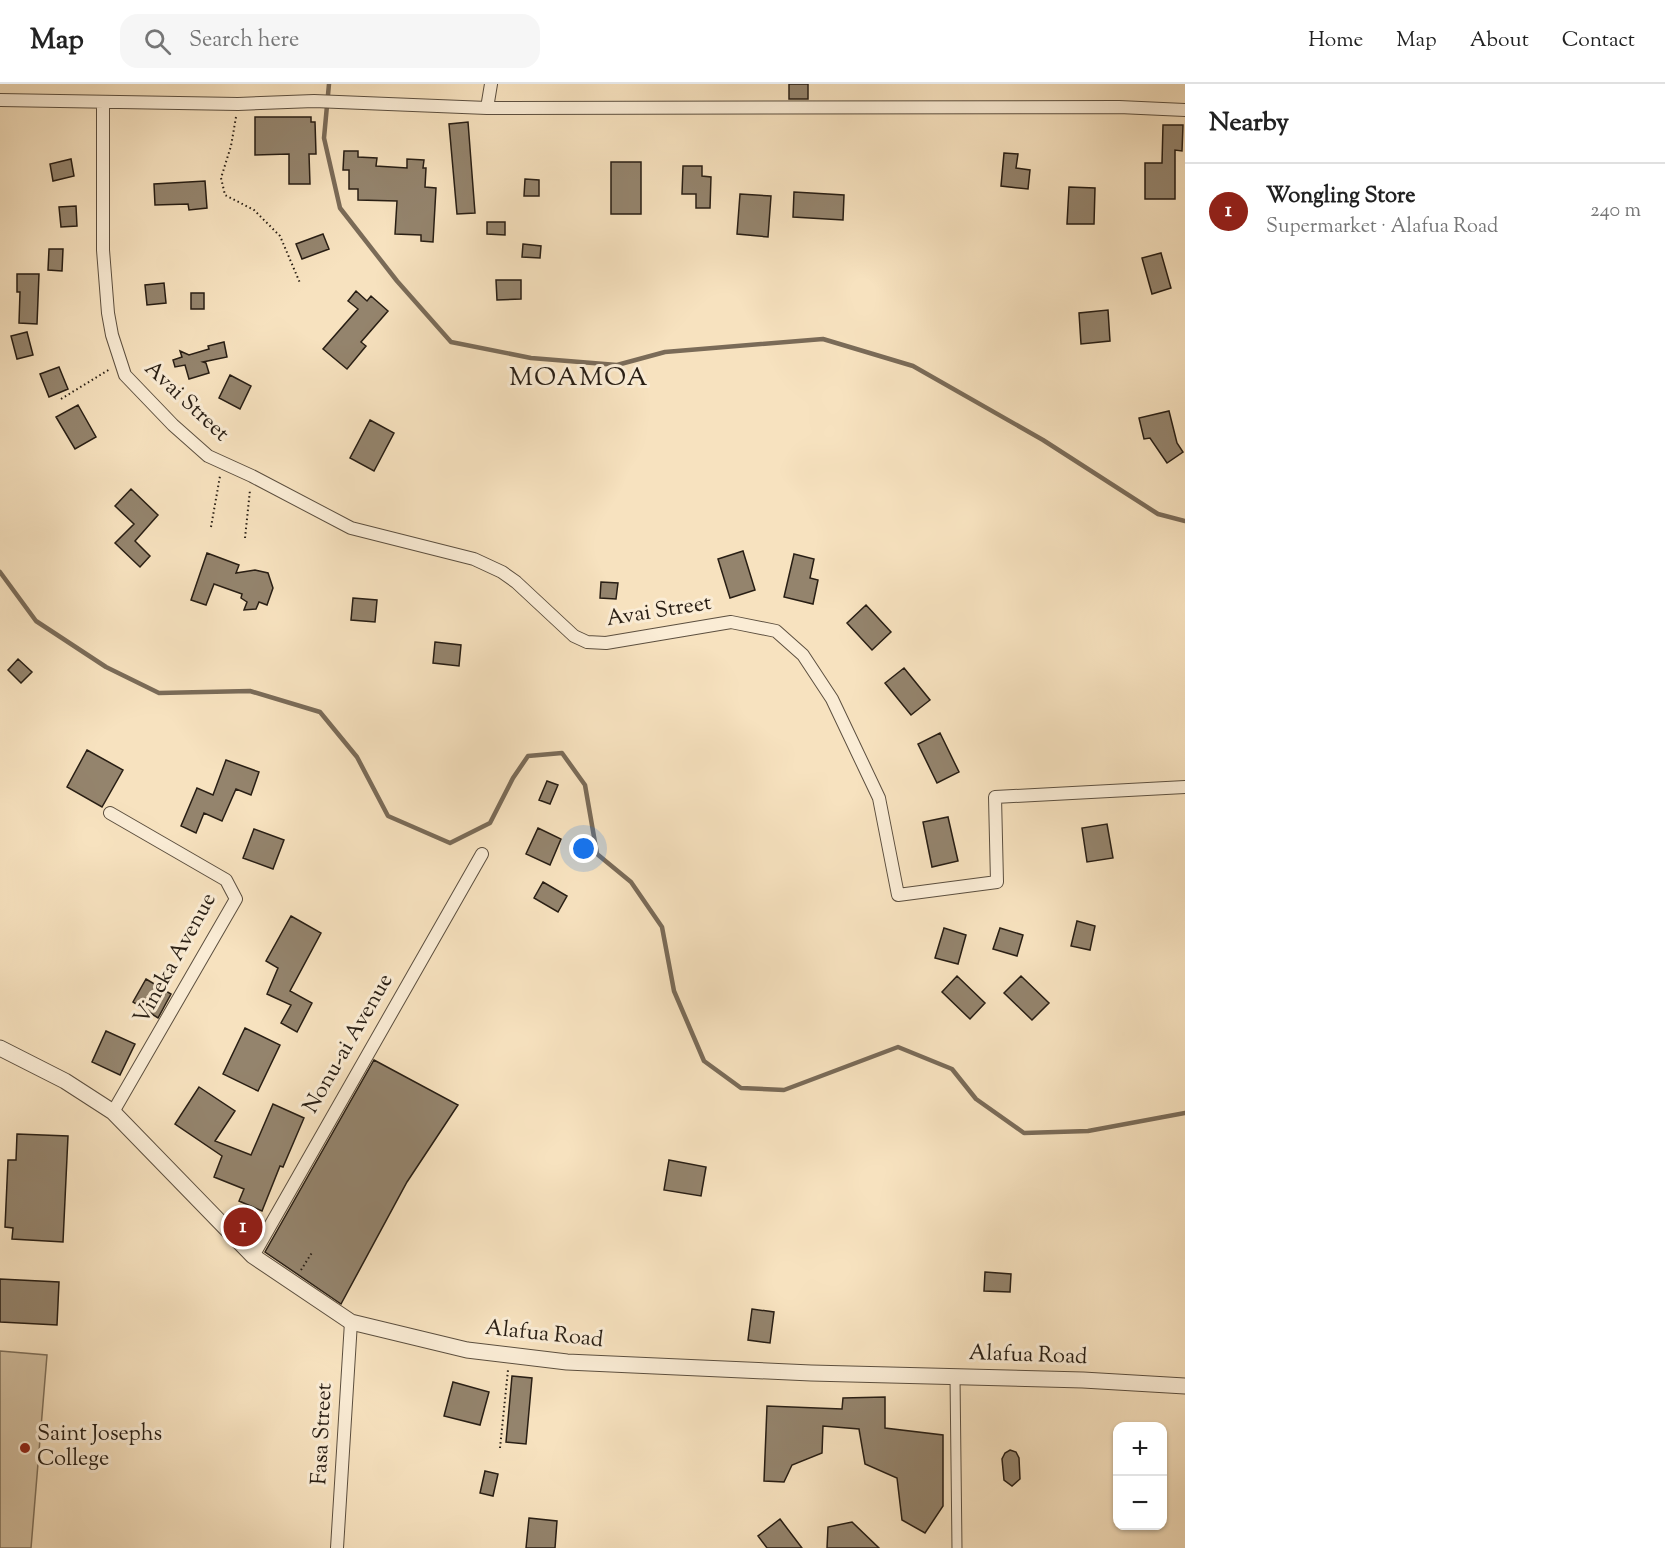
<!DOCTYPE html>
<html lang="en">
<head>
<meta charset="utf-8">
<style>
	:root { --surface:#fff; --page:#f6f6f6; --text:#222; --muted:#767676; --line:#e0e0e0; --accent:#8f2418 }
	body { margin:0; font-family:"Sorts Mill Goudy",serif; background:var(--page); color:var(--text) }
	.controls { position:absolute; right:18px; bottom:18px; display:grid; overflow:hidden; border-radius:12px; box-shadow:0 2px 4px #0004 }
	.controls button { width:54px; height:54px; display:grid; place-items:center; padding:0; border:0; border-bottom:2px solid var(--line); background:var(--surface); color:var(--text); font:30px sans-serif }
	.you { position:absolute; left:584px; top:765px; width:21px; height:21px; margin:-15px; border:4px solid #fff; border-radius:50%; background:#1a73e8; box-shadow:0 0 0 9px #1a73e833 }
	.badge { display:grid; place-items:center; width:39px; height:39px; border-radius:50%; background:var(--accent); color:#fff; font-size:20px; font-weight:700 }
	.pin { position:absolute; translate:-50% -50%; border:3px solid #fff; box-shadow:0 2px 6px #0006 }
	.list { margin:0; padding:0; list-style:none }
	h2 { display:flex; justify-content:space-between; align-items:center; height:78px; margin:0; padding:0 24px; font-size:26px }
	h2 small { font-size:20px; font-weight:400; color:var(--muted) }
	.list li { display:grid; grid-template-columns:39px 1fr auto; gap:18px; align-items:center; box-sizing:border-box; height:96px; padding:0 24px; border-top:2px solid var(--line) }
	.list b { display:block; font-size:22px; white-space:nowrap }
	.list p { margin:0; font-size:20px; white-space:nowrap; color:var(--muted) }
	.list em { font-size:20px; font-style:normal; color:var(--muted) }
	.icon { flex:none; width:33px; height:33px; fill:none; stroke:currentColor; stroke-width:2; stroke-linecap:round; stroke-linejoin:round }
	.map { position:relative; flex:none; width:1185px; height:1464px; overflow:hidden }
	header { display:flex; align-items:center; gap:36px; box-sizing:border-box; height:84px; padding:0 30px; background:var(--surface); border-bottom:2px solid var(--line) }
	header strong { font-size:28px }
	nav { display:flex; gap:33px; margin-inline-start:auto; font-size:21px }
	.search { width:420px; height:54px; background:var(--page); display:flex; align-items:center; gap:15px; box-sizing:border-box; padding:0 21px; border-radius:18px; color:var(--muted); font-size:22px }
	main { display:flex }
	aside { flex:1; background:var(--surface) }
	.map>svg:first-child { display:block }
	.green { fill:#d4c1a2; stroke:#7e705b; stroke-width:1.5 }
	.lines { fill:none; stroke-linecap:round; stroke-linejoin:round }
	.stream { stroke:#7a6b58; stroke-width:4.5 }
	.building { fill:#94846d; stroke:#281e14; stroke-width:1.5 }
	.pedestrian-casing { stroke:#5c4f3f; stroke-width:11 }
	.minor-casing { stroke:#5c4f3f; stroke-width:14 }
	.tertiary-casing { stroke:#5c4f3f; stroke-width:17 }
	.path { stroke:#281e14; stroke-width:2; stroke-dasharray:1.5 3; stroke-linecap:butt }
	.pedestrian { stroke:#faecd5; stroke-width:9 }
	.minor { stroke:#faecd5; stroke-width:12 }
	.tertiary { stroke:#faecd5; stroke-width:15 }
	.poi-dot { fill:#8f2418; stroke:#faecd5; stroke-width:2 }
	.labels { text-anchor:middle; dominant-baseline:central; stroke-width:6; stroke-linejoin:round; paint-order:stroke }
	.street-label { font-size:22px; fill:#281e14; stroke:#faecd5 }
	.poi-label { font-size:22px; fill:#281e14; stroke:#faecd5; text-anchor:start }
	.quarter-label { font-size:26px; letter-spacing:1.5px; fill:#281e14; stroke:#faecd5 }
</style>
</head>
<body>
<header>
<strong>Map</strong>
<div class="search"><svg class="icon" aria-label="search" viewBox="0 0 24 24"><circle cx="10" cy="10" r="6"/><path d="M15 15l6 6"/></svg>Search here</div>
<nav><a>Home</a><a>Map</a><a>About</a><a>Contact</a></nav>
</header>
<main>
<div class="map">
<svg width="1185" height="1464" viewBox="0 0 1185 1464">
	<rect width="100%" height="100%" fill="#f7e2bf"/>
	<filter id="stains"><feTurbulence type="fractalNoise" baseFrequency=".00333" numOctaves="4"/><feColorMatrix values="0 0 0 0 .2 0 0 0 0 .09 0 0 0 0 .02 0 0 0 .5 -.17"/></filter>
	<radialGradient id="worn" r=".72"><stop offset=".6" stop-color="#630" stop-opacity="0"/><stop offset="1" stop-color="#630" stop-opacity=".3"/></radialGradient>
	<path class="green" d="M0,1267L47,1271L31,1464H0Z"/>
	<g class="lines">
		<path class="stream" d="M329,0L324,54L340,124L397,197L451,258L531,274L617,281L665,268L823,255L913,282L1043,356L1158,430L1185,437
			M0,488L36,537L106,583L159,609L250,607L320,628L357,673L388,732L450,759L490,739L513,694L528,672L562,669L585,701L597,770L631,798L662,843L674,907L704,977L741,1004L784,1006L898,963L952,985L976,1015L1024,1049L1088,1047L1185,1029"/>
	</g>
	<path class="building" d="M789,0H808V15H789Z
		M255,33H311V38H315L316,70H309L310,100H289V70L255,71Z
		M468,38L475,129L457,130L449,40Z
		M1163,41H1183L1182,67L1175,66V115H1145V79H1162Z
		M344,67H358V73L377,74L376,82L407,84V75L424,76L423,84H426L425,103L436,104L433,158L421,157V151L395,150L397,117L358,116V105H349V86H343Z
		M1004,69L1018,70L1016,84L1030,86L1028,105L1001,102Z
		M71,75L74,92L53,97L50,80Z
		M611,78H641V130H611Z
		M683,82H702V92L711,93L710,124H696V110H682Z
		M525,95L539,96V112H524Z
		M205,97L207,124L189,126L188,120L155,121L154,100Z
		M1069,103L1095,104L1094,140H1067Z
		M794,108L844,111L843,136L793,133Z
		M740,110L771,112L768,153L737,150Z
		M76,122L77,142L61,143L59,123Z
		M487,138H505V151L487,150Z
		M323,150L329,165L302,175L296,160Z
		M523,160L541,162L540,174L522,173Z
		M49,165H63L62,187L48,186Z
		M1161,169L1171,204L1152,210L1142,174Z
		M17,190H39L37,240L19,239L20,208H17Z
		M496,196H521V215L497,216Z
		M164,199L166,219L147,221L145,201Z
		M356,207L367,217L371,212L388,227L361,258L366,262L347,285L323,265L358,225L348,217Z
		M191,209H204V225H191Z
		M1108,226L1110,257L1081,260L1079,229Z
		M27,248L33,271L17,275L11,252Z
		M224,258L227,273L203,278L206,279L209,289L189,295L185,281L175,283L173,276L182,273L180,267L189,271L209,265L208,262Z
		M59,283L68,305L49,313L40,290Z
		M230,291L251,302L240,325L219,314Z
		M78,321L96,353L75,365L56,333Z
		M1169,327L1177,359L1183,368L1167,379L1150,354L1144,355L1139,334Z
		M370,336L394,349L374,387L350,374Z
		M131,405L158,431L135,457L150,472L140,483L115,459L134,440L115,422Z
		M743,467L755,506L730,514L718,475Z
		M207,469L239,481L236,489L255,486L268,489L273,504L267,521L259,518L256,525L244,526L247,518L241,514L242,510L214,500L206,521L191,516Z
		M794,470L814,475L810,494L818,496L813,520L784,513Z
		M601,498L618,499L616,515L600,514Z
		M353,514L377,516L375,538L351,536Z
		M866,521L891,548L872,566L847,539Z
		M435,558L461,561L459,582L433,579Z
		M18,575L32,588L21,599L8,586Z
		M904,584L930,616L911,631L885,599Z
		M940,649L959,688L937,699L918,660Z
		M87,666L123,686L102,723L67,703Z
		M226,676L259,688L251,711L236,705L222,737L204,729L196,749L181,742L197,704L213,711Z
		M547,697L558,701L550,720L539,716Z
		M948,733L958,777L932,783L923,738Z
		M1107,740L1113,774L1087,778L1082,744Z
		M538,744L561,755L550,781L526,770Z
		M254,745L284,756L273,785L243,774Z
		M543,798L567,812L558,828L534,814Z
		M291,832L321,849L290,907L312,919L297,948L281,939L291,921L267,910L278,884L266,877Z
		M1077,837L1095,842L1090,866L1071,862Z
		M944,844L966,851L958,880L935,874Z
		M1000,844L1023,851L1017,872L993,865Z
		M957,892L985,919L970,935L942,908Z
		M1021,892L1049,919L1032,936L1004,909Z
		M146,895L171,910L158,934L133,918Z
		M245,944L280,961L258,1007L223,990Z
		M106,947L135,960L120,991L92,978Z
		M374,976L458,1021L407,1098L341,1220L265,1168Z
		M199,1003L235,1027L215,1057L251,1071L273,1020L304,1034L283,1083L280,1082L262,1127L239,1117L244,1105L214,1093L222,1072L175,1040Z
		M17,1050L68,1052L63,1158L12,1155L13,1144L5,1143L8,1076H16Z
		M669,1076L706,1083L701,1112L664,1106Z
		M985,1188L1011,1190L1010,1208L984,1207Z
		M0,1195L59,1198L57,1241L0,1238Z
		M752,1225L774,1228L770,1259L748,1256Z
		M512,1292L532,1294L526,1360L506,1358Z
		M453,1298L489,1308L480,1341L444,1332Z
		M885,1313V1344L943,1351V1422L925,1449L902,1436L897,1394L865,1380L859,1345L823,1342L822,1369L792,1381L784,1398L764,1397L767,1322L842,1325L843,1314Z
		M1010,1366L1016,1368L1019,1374L1020,1395L1012,1402L1004,1396L1002,1375L1005,1369Z
		M485,1387L498,1390L493,1412L480,1409Z
		M529,1434L557,1437L555,1464H526Z
		M780,1435L802,1464H767L758,1452Z
		M852,1438L879,1464H827L828,1443Z"/>
	<g class="lines">
		<defs>
			<path id="pedestrian" d="M955,1293L957,1464"/>
			<path id="minor" d="M0,16L238,20L314,17L487,24L1119,23L1185,26
				M103,18V166L108,229L112,251L125,291L173,341L208,372L252,392L351,444L474,475L502,488L516,498L574,552L587,558L606,559L731,538L776,547L803,571L832,615L879,714L898,811L997,798L995,713L1185,703
				M487,24L491,0
				M110,729L226,796L236,815L113,1028
				M253,1172L482,770
				M337,1464L351,1238"/>
			<path id="tertiary" d="M0,964L65,997L113,1028L253,1172L351,1238L467,1266L567,1278L811,1289L1083,1296L1185,1302"/>
		</defs>
		<use href="#pedestrian" class="pedestrian-casing"/>
		<use href="#minor" class="minor-casing"/>
		<use href="#tertiary" class="tertiary-casing"/>
		<path class="path" d="M236,33L231,62L221,94L225,111L254,126L280,152L300,199
			M61,315L110,285
			M211,443L220,392
			M245,454L250,406
			M301,1186L313,1167
			M500,1364L508,1286"/>
		<use href="#pedestrian" class="pedestrian"/>
		<use href="#minor" class="minor"/>
		<use href="#tertiary" class="tertiary"/>
	</g>
	<circle class="poi-dot" cx="25" cy="1364" r="6"/>
	<g class="labels">
		<g class="street-label">
			<text transform="translate(186 318) rotate(43)">Avai Street</text>
			<text transform="translate(659 528) rotate(-9)">Avai Street</text>
			<text transform="translate(176 875) rotate(-61)">Vineka Avenue</text>
			<text transform="translate(349 960) rotate(-60)">Nonu-ai Avenue</text>
			<text transform="translate(544 1251) rotate(6)">Alafua Road</text>
			<text transform="translate(1028 1272) rotate(2)">Alafua Road</text>
			<text transform="translate(323 1350) rotate(-87)">Fasa Street</text>
		</g>
		<g class="poi-label">
			<text x="37" y="1351">Saint Josephs<tspan x="37" dy="25">College</tspan></text>
		</g>
		<g class="quarter-label">
			<text x="579" y="294">MOAMOA</text>
		</g>
	</g>
	<rect width="100%" height="100%" filter="url(#stains)"/>
	<rect width="100%" height="100%" fill="url(#worn)"/>
</svg>
<div class="controls">
<button>+</button>
<button>−</button>
</div>
<div class="you"></div>
<div class="pin badge" style="left:243px;top:1143px">1</div>
</div>
<aside>
<h2>Nearby<small></small></h2>
<ul class="list">
<li><span class="badge">1</span><div><b>Wongling Store</b><p>Supermarket · Alafua Road</p></div><em>240 m</em></li>
</ul>
</aside>
</main>
</body>
</html>
